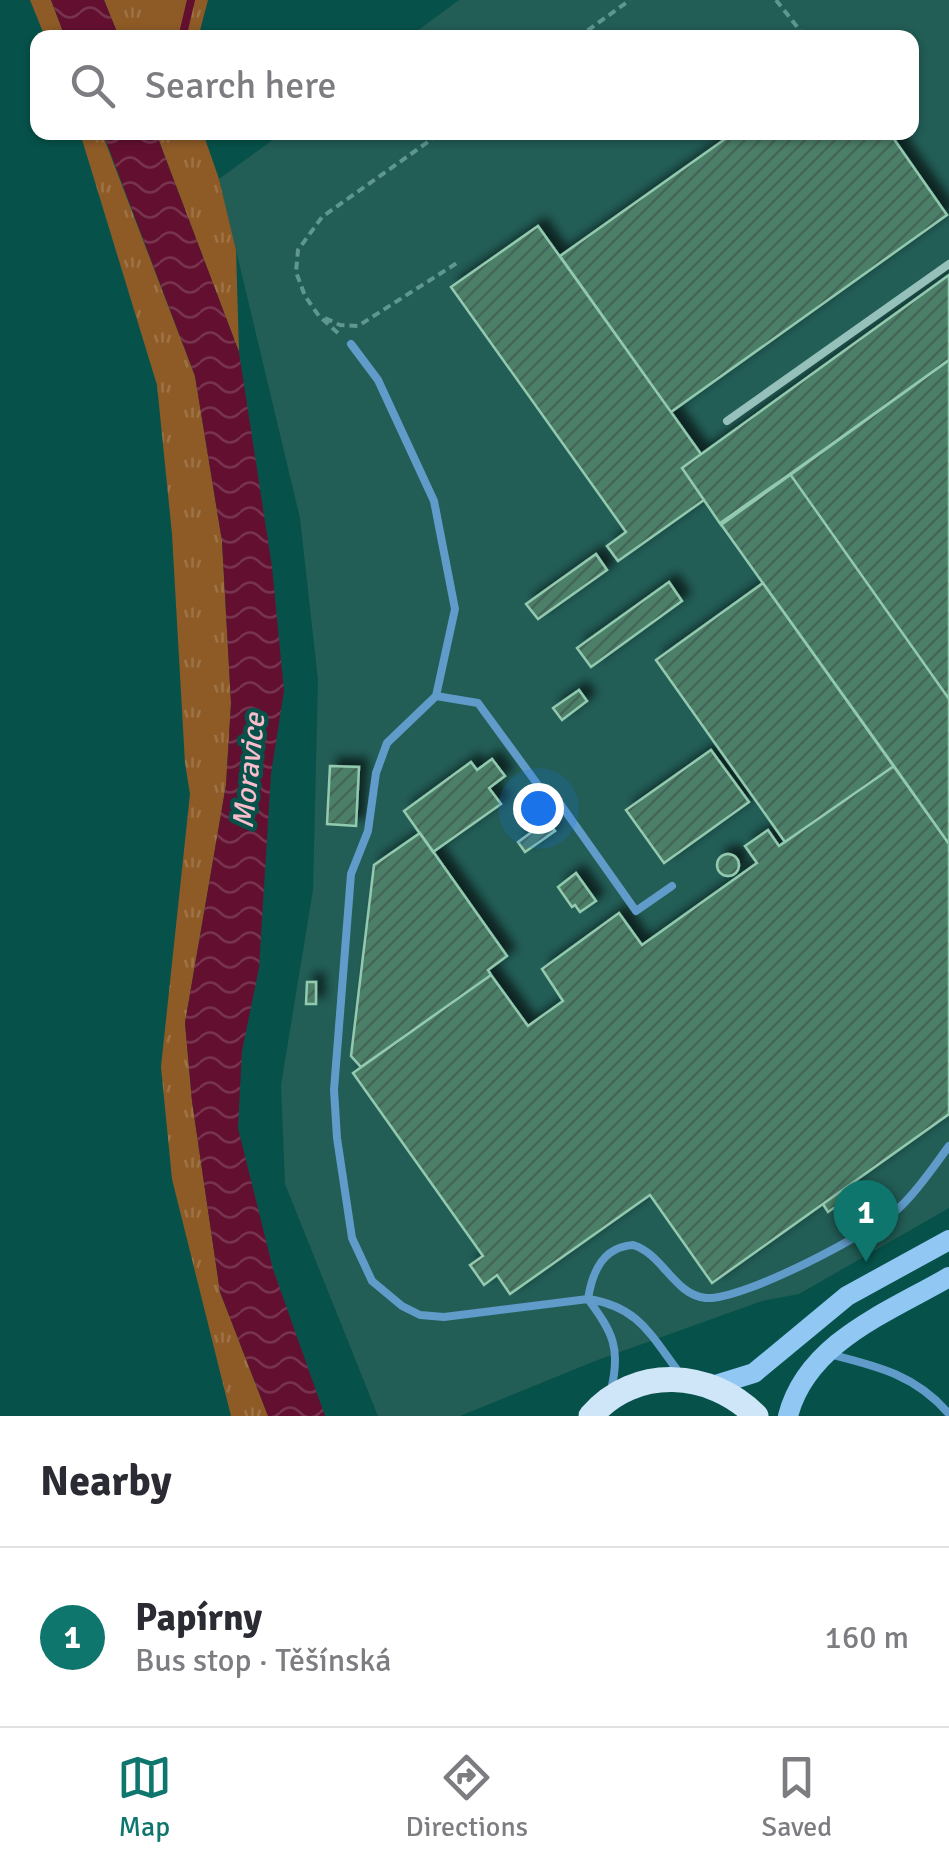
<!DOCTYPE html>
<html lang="en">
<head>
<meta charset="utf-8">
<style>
	:root { --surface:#fff; --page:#f2f2f3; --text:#2b2b33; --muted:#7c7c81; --line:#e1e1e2; --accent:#0f766e }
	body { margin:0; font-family:Signika,sans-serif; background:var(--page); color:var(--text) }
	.you { position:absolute; left:538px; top:808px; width:35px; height:35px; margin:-25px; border:8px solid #fff; border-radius:50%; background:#1a73e8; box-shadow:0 0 0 15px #1a73e833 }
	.badge { display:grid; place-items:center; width:65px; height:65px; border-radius:50%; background:var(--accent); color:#fff; font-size:32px; font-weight:700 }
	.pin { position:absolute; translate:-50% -82px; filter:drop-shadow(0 2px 5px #0008) }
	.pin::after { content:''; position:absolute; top:52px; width:35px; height:30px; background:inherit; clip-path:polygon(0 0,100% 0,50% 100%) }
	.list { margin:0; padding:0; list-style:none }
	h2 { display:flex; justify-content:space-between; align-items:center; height:130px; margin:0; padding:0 40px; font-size:42px }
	h2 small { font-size:32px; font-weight:400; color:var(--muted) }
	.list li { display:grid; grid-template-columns:65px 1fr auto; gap:30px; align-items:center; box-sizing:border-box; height:180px; padding:0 40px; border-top:2px solid var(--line) }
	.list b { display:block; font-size:38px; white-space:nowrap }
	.list p { margin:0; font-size:32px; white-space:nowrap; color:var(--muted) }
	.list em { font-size:32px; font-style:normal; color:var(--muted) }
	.icon { flex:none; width:55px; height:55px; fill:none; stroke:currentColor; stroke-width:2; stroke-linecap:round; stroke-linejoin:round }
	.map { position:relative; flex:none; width:949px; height:1416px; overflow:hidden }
	.search { position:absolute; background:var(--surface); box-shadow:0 2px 8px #0004; left:30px; right:30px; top:30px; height:110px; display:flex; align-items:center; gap:25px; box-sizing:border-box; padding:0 35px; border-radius:20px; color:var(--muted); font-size:38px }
	.sheet { height:310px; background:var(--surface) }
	nav { display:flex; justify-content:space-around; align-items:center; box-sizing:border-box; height:140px; border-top:2px solid var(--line); background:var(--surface); font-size:28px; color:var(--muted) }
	nav a { display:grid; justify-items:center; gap:5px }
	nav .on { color:var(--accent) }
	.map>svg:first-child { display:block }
	.built { fill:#225d56 }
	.grass { fill:url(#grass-tufts) }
	.water { fill:url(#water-waves) }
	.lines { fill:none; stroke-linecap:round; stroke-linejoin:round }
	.stream { stroke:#631030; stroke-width:8 }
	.building { fill:url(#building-hatch); stroke:#92c9af; stroke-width:2.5; filter:url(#shadow) }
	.path { stroke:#5f9790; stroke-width:4; stroke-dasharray:8 5; stroke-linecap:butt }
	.lane { stroke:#609bca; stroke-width:8 }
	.secondary { stroke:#91c7f3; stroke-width:20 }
	.primary { stroke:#cfe5f8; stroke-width:25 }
	.rail { stroke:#95c1ba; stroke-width:8 }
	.labels { text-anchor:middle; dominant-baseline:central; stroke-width:9; stroke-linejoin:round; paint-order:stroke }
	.water-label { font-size:30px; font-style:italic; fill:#f8bcca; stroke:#06524a }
</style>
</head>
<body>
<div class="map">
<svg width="949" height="1416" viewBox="0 0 949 1416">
	<defs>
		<pattern id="grass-tufts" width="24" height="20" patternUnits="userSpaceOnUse" patternTransform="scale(2.5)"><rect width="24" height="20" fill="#8e5b27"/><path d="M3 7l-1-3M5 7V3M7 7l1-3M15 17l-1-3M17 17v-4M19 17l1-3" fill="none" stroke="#9d7346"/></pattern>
		<pattern id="water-waves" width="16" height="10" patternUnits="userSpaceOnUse" patternTransform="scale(2.5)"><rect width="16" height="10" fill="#631030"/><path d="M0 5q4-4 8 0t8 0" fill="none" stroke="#78334e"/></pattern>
		<pattern id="building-hatch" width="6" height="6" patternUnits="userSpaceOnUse" patternTransform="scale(2.5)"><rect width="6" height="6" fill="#4b7f67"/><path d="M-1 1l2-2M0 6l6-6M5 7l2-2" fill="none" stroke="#456558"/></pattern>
		<filter id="shadow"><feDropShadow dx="8" dy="-8" stdDeviation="5" flood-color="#0009"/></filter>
	</defs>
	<rect width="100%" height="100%" fill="#06524a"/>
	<path class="built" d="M459,0H949V1208L799,1294L762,1301L595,1361L460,1416H378L285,1184L281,1085L313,890L318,680L300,518L219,179L282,133L912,132V38L409,37Z"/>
	<path class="grass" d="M30,0H51L65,37H45Z
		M104,0H208L198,38L119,37Z
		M80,133H102L195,376L222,541L231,703L226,785L185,1023L192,1101L220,1292L268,1416H231L172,1179L161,1067L190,794L185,763L172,534L157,385Z
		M156,133H203L219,179L236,250L239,352Z"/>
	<path class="water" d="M51,0H104L119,37H65Z
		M103,133H156L239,352L272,567L284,691L271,774L259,968L242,1051L238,1128L273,1269L325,1416H268L220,1292L192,1101L185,1023L226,785L231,703L222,541L195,376Z"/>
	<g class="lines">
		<path class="stream" d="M182,38L191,0"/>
	</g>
	<path class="building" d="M735,132H889L947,215L671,412L560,256Z
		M538,226L701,454L682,468L704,500L618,561L607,546L626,532L451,287Z
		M949,275V360L721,525L682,468Z
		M949,360V699L790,474Z
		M790,474L949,699V844L720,523Z
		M596,554L607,570L538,619L526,604Z
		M669,582L682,601L591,667L577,648Z
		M763,583L894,766L785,842L656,660Z
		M579,690L587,701L562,720L553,708Z
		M711,750L749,802L664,863L626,810Z
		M492,759L505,776L489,788L501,804L433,852L404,811L471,762L477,770Z
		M330,766L359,767L356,826L327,824Z
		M894,766L949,844V1114L712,1283L650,1195L510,1294L497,1275L484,1285L470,1265L483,1256L353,1073L491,975L528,1026L563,1001L542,969L619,913L642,945L757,863L745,846L768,830L779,846Z
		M547,821L555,831L525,852L518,842Z
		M420,833L507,956L488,970L491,975L361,1067L351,1056L374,865Z
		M717 865a11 11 0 1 1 22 0a11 11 0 1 1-22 0Z
		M576,873L596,901L580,912L575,905L572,907L558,887Z
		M307,982H316V1004H306Z
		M848,1186L854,1194L828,1212L823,1204Z"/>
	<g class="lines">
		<path class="path" d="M776,0L806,38
			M577,38L630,0
			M325,318L340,325L358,326L460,261
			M338,333L319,316L305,296L296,272L298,250L322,217L442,132"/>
		<path class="lane" d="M351,344L378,380L434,501L455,609L436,696L387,743L376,773L368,831L351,874L334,1090L337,1138L352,1238L372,1281L402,1306L420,1315L444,1317L588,1299C592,1273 602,1247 633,1245C663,1254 674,1295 706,1298C742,1301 874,1232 901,1206C919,1189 934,1166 949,1146
			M436,696L478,703L546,796L561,805L636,911L672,886
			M829,1354C877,1366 916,1375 949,1414
			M611,1390C621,1348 613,1333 588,1299C640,1307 651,1336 681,1375"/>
		<path class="secondary" d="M712,1386L754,1373L847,1296L949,1240
			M788,1416C807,1342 889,1312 949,1277"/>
		<path class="primary" d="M591,1416C635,1365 711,1370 756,1416"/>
		<path class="rail" d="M727,421L949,264"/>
	</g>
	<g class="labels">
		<g class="water-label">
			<text transform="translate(249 771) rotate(-84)">Moravice</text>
		</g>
	</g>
</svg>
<div class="you"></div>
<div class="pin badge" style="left:866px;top:1262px">1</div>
<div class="search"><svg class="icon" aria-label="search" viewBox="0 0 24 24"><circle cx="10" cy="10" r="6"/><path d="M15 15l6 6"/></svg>Search here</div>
</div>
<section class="sheet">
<h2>Nearby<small></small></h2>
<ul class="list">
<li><span class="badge">1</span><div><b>Papírny</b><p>Bus stop · Těšínská</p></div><em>160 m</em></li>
</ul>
</section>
<nav>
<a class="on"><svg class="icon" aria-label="map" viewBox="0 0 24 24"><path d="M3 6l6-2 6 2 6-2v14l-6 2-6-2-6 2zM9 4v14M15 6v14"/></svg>Map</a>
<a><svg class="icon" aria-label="directions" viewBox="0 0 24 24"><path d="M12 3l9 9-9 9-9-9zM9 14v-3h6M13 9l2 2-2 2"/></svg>Directions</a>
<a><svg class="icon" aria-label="saved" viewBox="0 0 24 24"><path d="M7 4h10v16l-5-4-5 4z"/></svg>Saved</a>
</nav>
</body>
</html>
